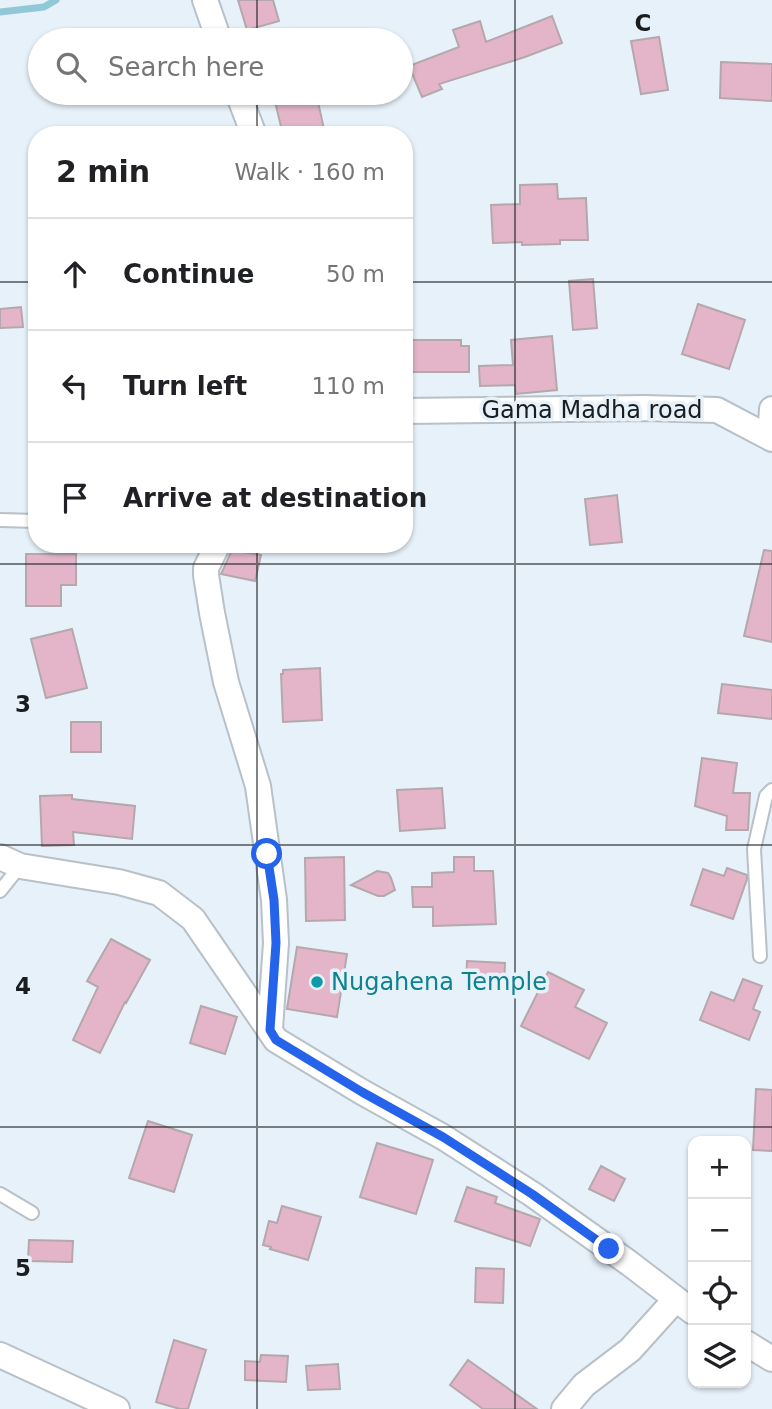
<!DOCTYPE html>
<html lang="en">
<head>
<meta charset="utf-8">
<style>
	:root { --surface:#fff; --page:#f6f6f6; --text:#202124; --muted:#757577; --line:#e0e0e0 }
	body { margin:0; font-family:"DejaVu Sans",sans-serif; background:var(--page); color:var(--text) }
	.controls { position:absolute; right:21px; bottom:21px; display:grid; overflow:hidden; border-radius:14px; box-shadow:0 2px 5px #0004 }
	.controls button { width:63px; height:63px; display:grid; place-items:center; padding:0; border:0; border-bottom:2px solid var(--line); background:var(--surface); color:var(--text); font:35px sans-serif }
	.stop { position:absolute; width:21px; height:21px; margin:-16px; border:5px solid #2563eb; border-radius:50%; background:#fff }
	.stop.end { background:#2563eb; border-color:#fff; box-shadow:0 2px 7px #0008 }
	.list { margin:0; padding:0; list-style:none }
	h2 { display:flex; justify-content:space-between; align-items:center; height:91px; margin:0; padding:0 28px; font-size:30px }
	h2 small { font-size:23px; font-weight:400; color:var(--muted) }
	.list li { display:grid; grid-template-columns:46px 1fr auto; gap:21px; align-items:center; box-sizing:border-box; height:112px; padding:0 28px; border-top:2px solid var(--line) }
	.list b { display:block; font-size:26px; white-space:nowrap }
	.list em { font-size:23px; font-style:normal; color:var(--muted) }
	.icon { flex:none; width:38px; height:38px; fill:none; stroke:currentColor; stroke-width:2; stroke-linecap:round; stroke-linejoin:round }
	.map { position:relative; flex:none; width:772px; height:1409px; overflow:hidden }
	.search { position:absolute; background:var(--surface); box-shadow:0 2px 5px #0004; left:28px; top:28px; width:385px; height:77px; display:flex; align-items:center; gap:18px; box-sizing:border-box; padding:0 24px; border-radius:38px; color:var(--muted); font-size:26px }
	.panel { position:absolute; background:var(--surface); box-shadow:0 2px 5px #0004; left:28px; top:126px; width:385px; height:427px; border-radius:28px }
	.map>svg:first-child { display:block }
	.lines { fill:none; stroke-linecap:round; stroke-linejoin:round }
	.stream { stroke:#91c8d7; stroke-width:7 }
	.building { fill:#e4b5c9; stroke:#b4a8ad; stroke-width:2 }
	.lane-casing { stroke:#b8c0c8; stroke-width:16 }
	.street-casing { stroke:#b8c0c8; stroke-width:28 }
	.lane { stroke:#fff; stroke-width:12 }
	.street { stroke:#fff; stroke-width:24 }
	.route { stroke:#2563eb; stroke-width:9 }
	.grid { fill:none; stroke:#1a1d20; stroke-width:2; stroke-opacity:0.55 }
	.culture-dot { fill:#0f9aa8; stroke:#e7f1f9; stroke-width:2.5 }
	.labels { text-anchor:middle; dominant-baseline:central; stroke-width:7; stroke-linejoin:round; paint-order:stroke }
	.street-label { font-size:24px; fill:#1a1d20; stroke:#e7f1f9 }
	.culture-label { font-size:24px; fill:#0d838f; stroke:#e7f1f9; text-anchor:start }
	.grid-label { font-size:23px; text-anchor:middle; font-weight:bold; fill:#1a1d20; stroke:#e7f1f9; stroke-width:7; stroke-linejoin:round; paint-order:stroke }
</style>
</head>
<body>
<div class="map">
<svg width="772" height="1409" viewBox="0 0 772 1409">
	<rect width="100%" height="100%" fill="#e7f1f9"/>
	<g class="lines">
		<path class="stream" d="M0,12L44,7L56,0"/>
	</g>
	<path class="building" d="M238,0H273L279,21L247,30Z
		M552,16L562,43L525,57L439,84L442,89L422,97L409,66L459,47L453,30L480,21L486,42Z
		M659,37L668,90L641,94L631,41Z
		M721,62L772,64V101L720,98Z
		M273,93H316L324,129L300,135H283Z
		M557,184L558,199L586,198L588,240H560V244L522,245V242L493,243L491,205L520,204V185Z
		M593,279L597,328L573,330L569,281Z
		M698,304L745,320L729,369L682,354Z
		M21,307L23,327L0,328V309Z
		M552,336L557,390L516,394L515,385L480,386L479,366L513,365L511,340Z
		M411,340H461V346H469V372H411Z
		M617,495L622,542L590,545L585,499Z
		M232,550L261,555L255,581L221,574Z
		M764,550L772,551V642L744,636Z
		M26,554H76V585H61V606H26Z
		M72,629L87,688L46,698L31,639Z
		M320,668L322,720L283,722L281,674H283V670Z
		M722,684L772,690V719L718,713Z
		M71,722H101V752H71Z
		M702,758L737,763L733,793H750L748,830H726L727,816L695,806Z
		M442,788L445,828L400,831L397,790Z
		M72,795V799L135,806L132,839L73,832L74,845L42,846L40,796Z
		M344,857L345,920L306,921L305,858Z
		M454,857H474V871H493L496,924L433,926V907H413L412,887H432V873L454,872Z
		M727,868L747,875V879L733,919L691,905L703,869L724,876Z
		M377,871L388,873L391,878L395,890L384,896H378L351,885Z
		M111,939L150,960L126,1003L125,1002L100,1053L73,1040L98,987L87,981Z
		M297,947L347,954L337,1017L287,1009Z
		M467,961L505,963L504,986L466,983Z
		M548,972L584,990L575,1007L607,1023L589,1059L521,1026Z
		M743,979L762,986L753,1009L760,1012L749,1040L700,1020L711,992L734,1001Z
		M201,1006L237,1017L225,1054L190,1043Z
		M756,1089L772,1090V1151L753,1150Z
		M148,1121L192,1135L174,1192L129,1178Z
		M377,1143L433,1160L416,1214L360,1197Z
		M601,1166L625,1179L614,1201L589,1189Z
		M467,1187L497,1197L495,1203L540,1219L530,1246L455,1221Z
		M282,1206L321,1217L308,1260L270,1249L271,1247L263,1245L269,1221L277,1223Z
		M29,1240L73,1241L72,1262L28,1261Z
		M476,1268L504,1269L503,1303L475,1302Z
		M174,1340L206,1350L188,1409H180L156,1402Z
		M261,1355L288,1356L286,1382L245,1380V1361L260,1362Z
		M468,1360L537,1409H483L450,1385Z
		M338,1364L340,1389L308,1390L306,1366Z"/>
	<g class="lines">
		<defs>
			<path id="lane" d="M0,520L37,521
				M0,891L20,866
				M760,956L754,849L766,796L772,790
				M0,1194L32,1213"/>
			<path id="street" d="M205,0L219,40
				M238,93L254,135
				M404,411L644,408L717,410L772,439
				M770,438L772,409
				M218,544L206,568V575L212,613L226,682L258,786L274,900L276,943L270,1029
				M0,857L20,866L119,882L159,893L193,919L276,1040L362,1092L443,1137L532,1194L629,1263L693,1312
				M746,1343L772,1359
				M0,1355L117,1409
				M564,1409L584,1385L630,1350L676,1299"/>
		</defs>
		<use href="#lane" class="lane-casing"/>
		<use href="#street" class="street-casing"/>
		<use href="#lane" class="lane"/>
		<use href="#street" class="street"/>
	</g>
	<g class="lines">
		<path class="route" d="M267,854L274,900L276,943L270,1030L276,1040L362,1092L443,1137L532,1194L609,1249"/>
	</g>
	<path class="grid" d="M257,0V40M515,0V1409M257,93V135M0,282H37M404,282H772M257,544V1409M0,564H772M0,845H772M0,1127H772"/>
	<circle class="culture-dot" cx="317" cy="982" r="7"/>
	<g class="labels">
		<g class="street-label">
			<text x="592" y="410">Gama Madha road</text>
		</g>
		<g class="culture-label">
			<text x="331" y="982">Nugahena Temple</text>
		</g>
	</g>
	<g class="grid-label">
		<text x="643" y="31">C</text>
		<text x="23" y="712">3</text>
		<text x="23" y="994">4</text>
		<text x="23" y="1276">5</text>
	</g>
</svg>
<div class="controls">
<button>+</button>
<button>−</button>
<button><svg class="icon" aria-label="locate" viewBox="0 0 24 24"><circle cx="12" cy="12" r="6"/><path d="M12 2v4M12 18v4M2 12h4M18 12h4"/></svg></button>
<button><svg class="icon" aria-label="layers" viewBox="0 0 24 24"><path d="M12 4l9 5-9 5-9-5zM3 14l9 5 9-5"/></svg></button>
</div>
<div class="stop" style="left:267px;top:854px"></div>
<div class="stop end" style="left:609px;top:1249px"></div>
<div class="search"><svg class="icon" aria-label="search" viewBox="0 0 24 24"><circle cx="10" cy="10" r="6"/><path d="M15 15l6 6"/></svg>Search here</div>
<section class="panel">
<h2>2 min<small>Walk · 160 m</small></h2>
<ul class="list">
<li><svg class="icon" aria-label="ahead" viewBox="0 0 24 24"><path d="M12 20V5M6 11l6-6 6 6"/></svg><div><b>Continue</b></div><em>50 m</em></li>
<li><svg class="icon" aria-label="left" viewBox="0 0 24 24"><path d="M17 20v-9H6M10 6l-5 5 5 5"/></svg><div><b>Turn left</b></div><em>110 m</em></li>
<li><svg class="icon" aria-label="arrive" viewBox="0 0 24 24"><path d="M6 21V4h12l-3 4 3 4H6"/></svg><div><b>Arrive at destination</b></div></li>
</ul>
</section>
</div>
</body>
</html>
